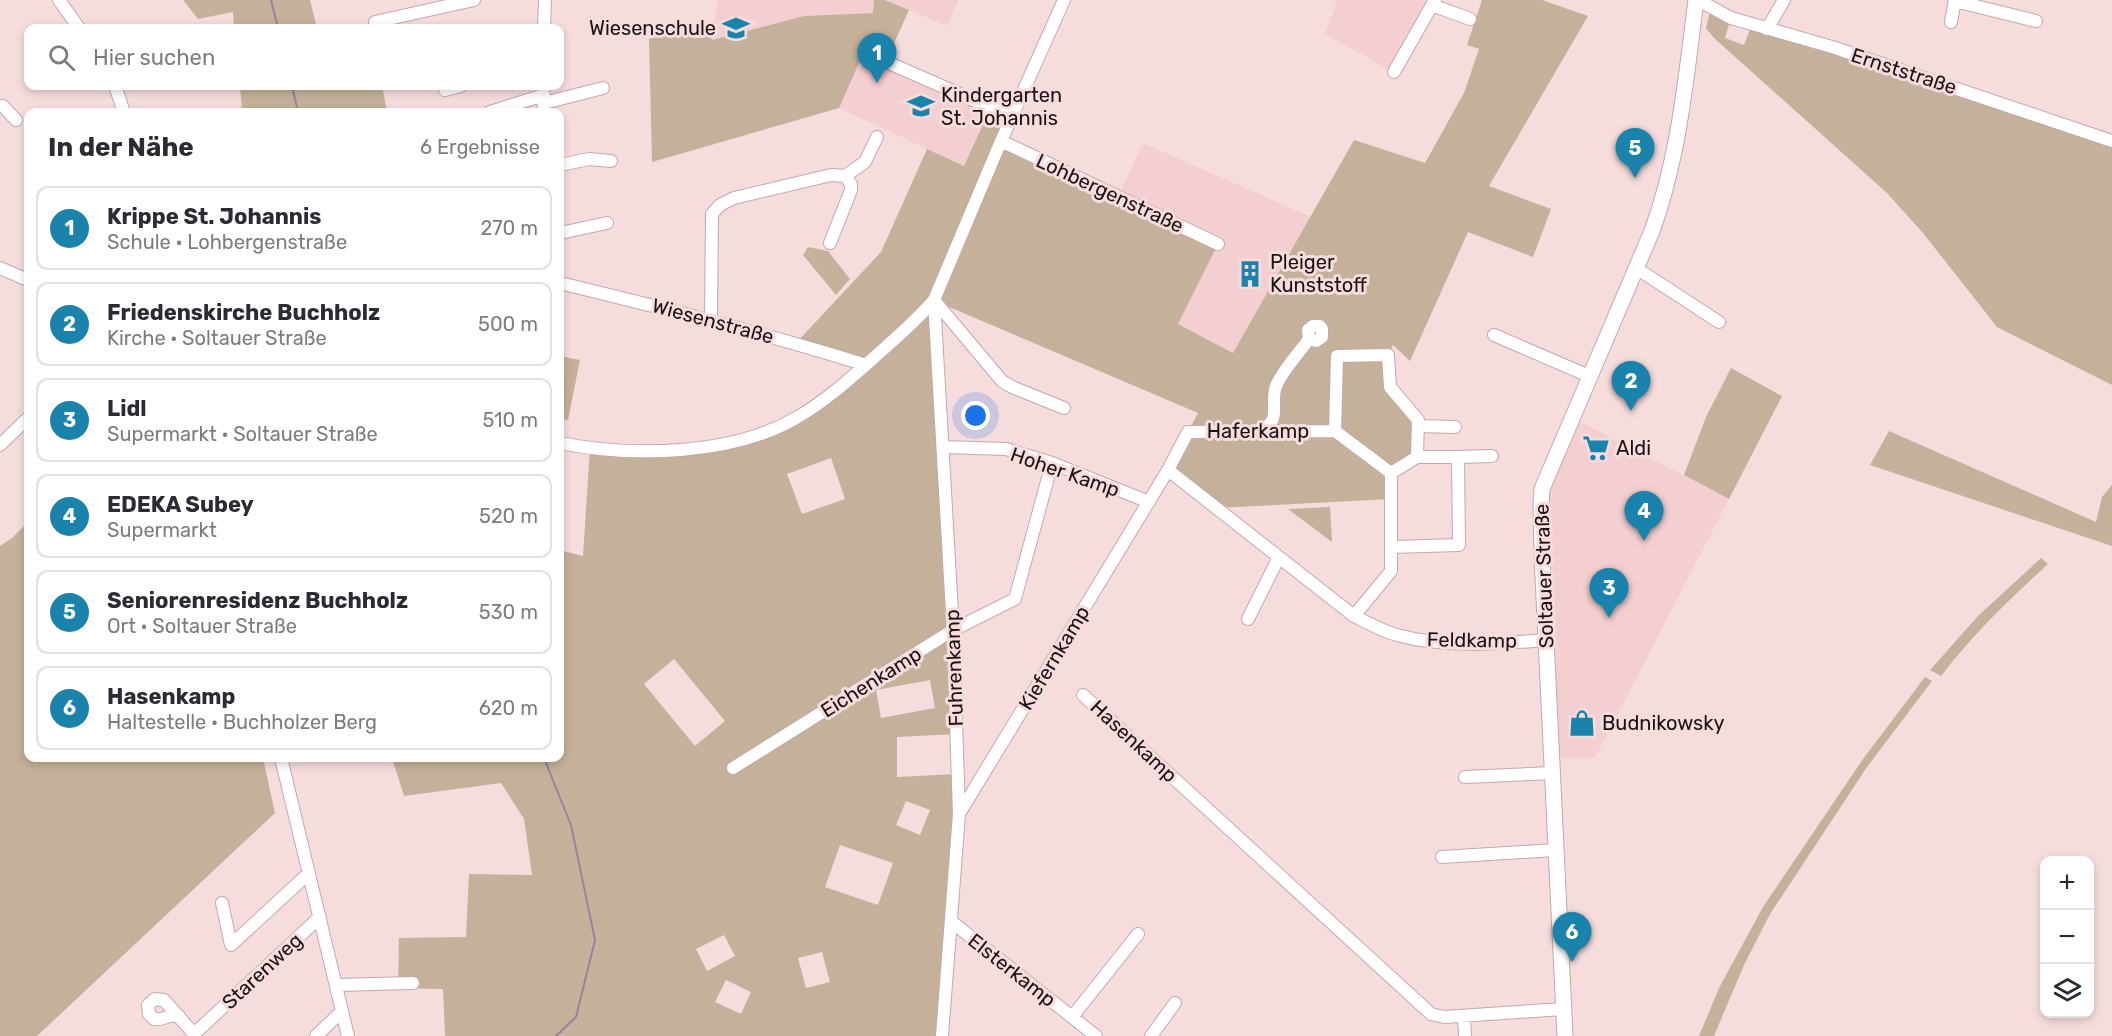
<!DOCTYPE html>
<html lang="de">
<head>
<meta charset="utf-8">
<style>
	:root { --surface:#fff; --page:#f2f2f3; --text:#2b2b33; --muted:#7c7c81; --line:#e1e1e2; --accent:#1983ac }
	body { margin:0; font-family:Rubik,sans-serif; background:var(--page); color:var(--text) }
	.controls { position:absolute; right:18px; bottom:18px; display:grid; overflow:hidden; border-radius:12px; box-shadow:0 3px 9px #0003 }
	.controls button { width:54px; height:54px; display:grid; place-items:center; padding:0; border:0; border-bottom:2px solid var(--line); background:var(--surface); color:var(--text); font:30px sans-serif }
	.you { position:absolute; left:976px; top:416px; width:21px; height:21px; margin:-15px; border:4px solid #fff; border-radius:50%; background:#1a73e8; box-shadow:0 0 0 9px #1a73e833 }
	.badge { display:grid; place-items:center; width:39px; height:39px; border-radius:50%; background:var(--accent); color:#fff; font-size:20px; font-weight:700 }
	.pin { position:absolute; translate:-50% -50px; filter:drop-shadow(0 2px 3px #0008) }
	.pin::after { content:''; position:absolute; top:32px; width:21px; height:18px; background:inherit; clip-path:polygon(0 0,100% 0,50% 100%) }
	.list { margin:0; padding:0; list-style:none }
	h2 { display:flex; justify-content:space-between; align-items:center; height:78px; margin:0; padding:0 24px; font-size:26px }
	h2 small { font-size:20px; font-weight:400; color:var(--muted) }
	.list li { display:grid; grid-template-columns:39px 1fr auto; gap:18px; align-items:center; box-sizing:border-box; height:84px; margin:0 12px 12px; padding:0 12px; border:2px solid var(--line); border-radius:12px }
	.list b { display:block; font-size:22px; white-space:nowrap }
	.list p { margin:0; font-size:20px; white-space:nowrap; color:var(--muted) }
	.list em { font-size:20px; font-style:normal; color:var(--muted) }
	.icon { flex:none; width:33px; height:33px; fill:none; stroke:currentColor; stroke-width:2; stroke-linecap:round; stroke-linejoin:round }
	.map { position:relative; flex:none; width:2112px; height:1036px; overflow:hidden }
	.search { position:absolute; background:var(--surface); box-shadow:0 3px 9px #0003; left:24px; top:24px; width:540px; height:66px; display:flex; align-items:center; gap:15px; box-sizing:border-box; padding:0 21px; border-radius:12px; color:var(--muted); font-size:22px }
	.panel { position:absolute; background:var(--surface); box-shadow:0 3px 9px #0003; left:24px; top:108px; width:540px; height:654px; border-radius:12px }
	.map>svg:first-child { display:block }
	.built { fill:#f4cfd1 }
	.green { fill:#c5b199; fill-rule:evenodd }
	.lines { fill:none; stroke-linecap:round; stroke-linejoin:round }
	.stream { stroke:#9982a1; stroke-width:2 }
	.minor-casing { stroke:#c3a9aa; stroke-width:14 }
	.major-casing { stroke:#c3a9aa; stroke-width:17 }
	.minor { stroke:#fff; stroke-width:12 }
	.major { stroke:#fff; stroke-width:15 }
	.labels { text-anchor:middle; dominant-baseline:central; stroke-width:6; stroke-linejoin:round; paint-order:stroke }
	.poi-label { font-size:20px; fill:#1b1212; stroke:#f7dcdd; text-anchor:start }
	.street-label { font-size:20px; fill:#1b1212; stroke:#f7dcdd }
</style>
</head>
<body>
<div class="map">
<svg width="2112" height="1036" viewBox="0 0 2112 1036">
	<rect width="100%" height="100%" fill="#f7dcdd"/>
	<path class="built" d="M718,0H874V13L804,16L712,40Z
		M885,0H958L947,26Z
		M1337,0H1428L1390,70L1325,34Z
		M864,51L991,107L964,166L839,108Z
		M1143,143L1311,217L1233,353L1178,324L1118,197Z
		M1577,420L1729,499L1595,758H1559L1553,577L1548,508L1550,486Z"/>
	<path class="green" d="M183,0H310L317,28H234L233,12L198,19Z
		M874,0H885L909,10L886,61L864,52L839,108L652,162L649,39L706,26L712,40L804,16L873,13Z
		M1482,0H1542L1588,16L1489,186L1551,209L1533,257L1468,232L1410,361L1393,345L1388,355L1390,388L1418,420L1417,457L1391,473V499L1217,508L1168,470L1198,413L935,301L957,734L897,737V777L958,774L942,1036H445L443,989L398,988L399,938L466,937L469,874L532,875L524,819L501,783L404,796L392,758H560V550L583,556L590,448L717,445L794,420L865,365L796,343L881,252L927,149L964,166L991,107L1012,117L1001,141L1218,244L1178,324L1233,353L1354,140L1425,163L1464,93L1479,49L1467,45ZM831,458L845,499L802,514L787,474ZM674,659L725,721L695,746L644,684ZM930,680L935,708L881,718L876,690ZM906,801L930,810L920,835L896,825ZM840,845L893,863L878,905L825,887ZM724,935L735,956L707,971L696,949ZM822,952L830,982L806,988L798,958ZM726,980L751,992L741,1014L715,1002Z
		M1711,7L1731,18L1725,38L1744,45L1752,24L2112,141V385L1997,327L1923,233L1887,193L1714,38L1706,28Z
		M240,86H382L387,112H242Z
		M808,247L828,251L850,279L836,295L803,255Z
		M560,356L580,360L568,420L563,419L560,408Z
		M1731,368L1782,396L1729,499L1684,475L1706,417Z
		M1889,431L2096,522L2102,497L2112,485V546L1870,465Z
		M1330,507L1332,542L1288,509Z
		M28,522V758H263L275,813L37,1036H0V546L12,538Z
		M2041,558L2048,564C2009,600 1973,634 1941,676L1930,670L1978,616Z
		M1925,677L1932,681L1867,767L1770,914L1744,965L1714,1036H1699L1719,988L1763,907L1863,759Z"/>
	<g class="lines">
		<path class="stream" d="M271,0L278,28
			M292,86L298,112
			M544,758L571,825L595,940L576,1017L556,1036"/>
		<defs>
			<path id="minor" d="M59,0L79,28
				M1698,0L1731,18L1832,47L2112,141
				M1955,1L2036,21
				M1432,5L1470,19
				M375,22L474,0
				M1951,22L1955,0
				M544,28L545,0
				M1767,29L1784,0
				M880,59L1012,117
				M1394,72L1435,0
				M115,86L124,112
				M543,86L544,112
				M445,90L461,86
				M544,103L603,88
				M0,106H3L16,120
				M490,112L544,95
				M1001,141L1218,244
				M560,165L589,159L611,161
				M845,176L865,162L877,137
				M560,233L607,223
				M0,268L28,280
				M1636,268L1719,322
				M560,283C662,308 765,333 866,365
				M934,300L953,630L959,814L942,1036
				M934,300L1002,381L1012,387L1064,408
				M711,320L712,214L720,205L734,198L831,175L845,176L851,184V190L830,243
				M1494,335L1589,376
				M1418,426L1455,427
				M1258,431C1284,421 1269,406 1276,386C1283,370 1299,353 1309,339L1308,330L1313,326H1320L1322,329V337L1316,341L1309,339
				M1335,431L1337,356L1388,355L1390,387L1418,420L1417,457L1391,473
				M1335,431L1391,473V571L1354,616
				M560,443C631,457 731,456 796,418C826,401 852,377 878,354C898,336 917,320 934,300L1001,141L1064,0
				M0,445L28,418
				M943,447L1006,449L1052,463L1149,502
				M1458,457L1492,456
				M1168,470L1354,616C1368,623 1382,631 1397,635C1444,648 1497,644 1546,640
				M1391,547L1459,545L1458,457H1417
				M1248,619L1279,557
				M1083,695L1431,1014L1444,1017L1563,1009
				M281,758L348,1036
				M733,768L953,630L1015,599L1052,463
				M1465,777L1551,773
				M959,814L1168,470L1188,432L1335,431
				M1442,857L1555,850
				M222,903L231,945L309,873
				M952,922L1096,1036
				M336,985L413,983
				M179,1016C169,1013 164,1021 154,1019L149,1014L148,1005L155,999L164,1000L194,1034L320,917
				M1464,1016L1465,1036
				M1072,1017L1138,934
				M316,1036L342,1011
				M1151,1036L1175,1003"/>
			<path id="major" d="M1565,1036L1542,556L1541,505L1542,489L1652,231C1679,157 1686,78 1696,0"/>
		</defs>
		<use href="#minor" class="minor-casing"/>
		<use href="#major" class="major-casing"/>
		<use href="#minor" class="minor"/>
		<use href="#major" class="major"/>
	</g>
	<defs>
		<symbol id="school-bare" viewBox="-9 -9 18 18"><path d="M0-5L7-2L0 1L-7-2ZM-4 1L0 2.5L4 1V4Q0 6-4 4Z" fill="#1983ac" stroke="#f7dcdd" stroke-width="2.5" paint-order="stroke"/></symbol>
		<symbol id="building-bare" viewBox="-9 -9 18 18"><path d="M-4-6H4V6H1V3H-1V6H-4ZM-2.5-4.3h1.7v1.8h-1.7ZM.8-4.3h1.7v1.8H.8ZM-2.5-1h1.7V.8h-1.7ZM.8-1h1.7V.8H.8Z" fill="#1983ac" stroke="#f7dcdd" stroke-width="2.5" paint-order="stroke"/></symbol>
		<symbol id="supermarket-bare" viewBox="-9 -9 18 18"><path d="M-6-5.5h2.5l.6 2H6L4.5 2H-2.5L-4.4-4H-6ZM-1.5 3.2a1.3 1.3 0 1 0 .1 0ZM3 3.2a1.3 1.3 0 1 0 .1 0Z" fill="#1983ac" stroke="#f7dcdd" stroke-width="2.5" paint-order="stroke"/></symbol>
		<symbol id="shop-bare" viewBox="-9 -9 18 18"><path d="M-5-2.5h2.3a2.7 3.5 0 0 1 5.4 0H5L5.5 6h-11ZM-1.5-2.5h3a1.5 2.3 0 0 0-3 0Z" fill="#1983ac" stroke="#f7dcdd" stroke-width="2.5" paint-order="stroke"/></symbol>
	</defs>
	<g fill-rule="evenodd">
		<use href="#school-bare" x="717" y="9" width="38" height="38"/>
		<use href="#school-bare" x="902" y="87" width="38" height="38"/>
		<use href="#building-bare" x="1231" y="255" width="38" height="38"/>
		<use href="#supermarket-bare" x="1577" y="429" width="38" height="38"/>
		<use href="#shop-bare" x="1563" y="704" width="38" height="38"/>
	</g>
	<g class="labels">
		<g class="poi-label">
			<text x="716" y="28" text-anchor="end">Wiesenschule</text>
			<text x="941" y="95">Kindergarten<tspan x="941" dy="23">St. Johannis</tspan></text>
			<text x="1270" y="262">Pleiger<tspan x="1270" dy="23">Kunststoff</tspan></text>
			<text x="1616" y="448">Aldi</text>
			<text x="1602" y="723">Budnikowsky</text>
		</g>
		<g class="street-label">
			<text transform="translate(1904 71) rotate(18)">Ernststraße</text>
			<text transform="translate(1110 193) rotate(25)">Lohbergenstraße</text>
			<text transform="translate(713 321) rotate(15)">Wiesenstraße</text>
			<text x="1258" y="431">Haferkamp</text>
			<text transform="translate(1065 472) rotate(19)">Hoher Kamp</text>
			<text transform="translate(1544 576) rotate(-92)">Soltauer Straße</text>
			<text transform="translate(1472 640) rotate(1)">Feldkamp</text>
			<text transform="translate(1054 658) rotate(-59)">Kiefernkamp</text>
			<text transform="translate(954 668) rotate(-92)">Fuhrenkamp</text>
			<text transform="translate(871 682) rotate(-32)">Eichenkamp</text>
			<text transform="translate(1134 741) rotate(43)">Hasenkamp</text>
			<text transform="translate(1012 970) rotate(38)">Elsterkamp</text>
			<text transform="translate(262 971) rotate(-43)">Starenweg</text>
		</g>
	</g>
</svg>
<div class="controls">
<button>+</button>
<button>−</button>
<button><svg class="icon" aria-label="layers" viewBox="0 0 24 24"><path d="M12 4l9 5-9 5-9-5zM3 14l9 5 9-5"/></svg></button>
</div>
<div class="you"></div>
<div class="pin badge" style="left:877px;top:83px">1</div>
<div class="pin badge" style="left:1631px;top:411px">2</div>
<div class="pin badge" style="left:1609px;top:618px">3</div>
<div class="pin badge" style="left:1644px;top:541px">4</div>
<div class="pin badge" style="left:1635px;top:178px">5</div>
<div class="pin badge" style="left:1572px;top:962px">6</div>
<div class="search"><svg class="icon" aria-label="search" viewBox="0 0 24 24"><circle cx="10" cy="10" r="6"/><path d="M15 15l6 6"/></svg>Hier suchen</div>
<section class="panel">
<h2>In der Nähe<small>6 Ergebnisse</small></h2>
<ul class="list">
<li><span class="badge">1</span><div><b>Krippe St. Johannis</b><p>Schule · Lohbergenstraße</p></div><em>270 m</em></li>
<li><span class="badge">2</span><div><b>Friedenskirche Buchholz</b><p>Kirche · Soltauer Straße</p></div><em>500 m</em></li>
<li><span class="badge">3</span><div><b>Lidl</b><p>Supermarkt · Soltauer Straße</p></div><em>510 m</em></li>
<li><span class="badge">4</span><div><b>EDEKA Subey</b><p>Supermarkt</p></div><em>520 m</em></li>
<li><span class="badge">5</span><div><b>Seniorenresidenz Buchholz</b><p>Ort · Soltauer Straße</p></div><em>530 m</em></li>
<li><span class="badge">6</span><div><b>Hasenkamp</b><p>Haltestelle · Buchholzer Berg</p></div><em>620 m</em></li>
</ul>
</section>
</div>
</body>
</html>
